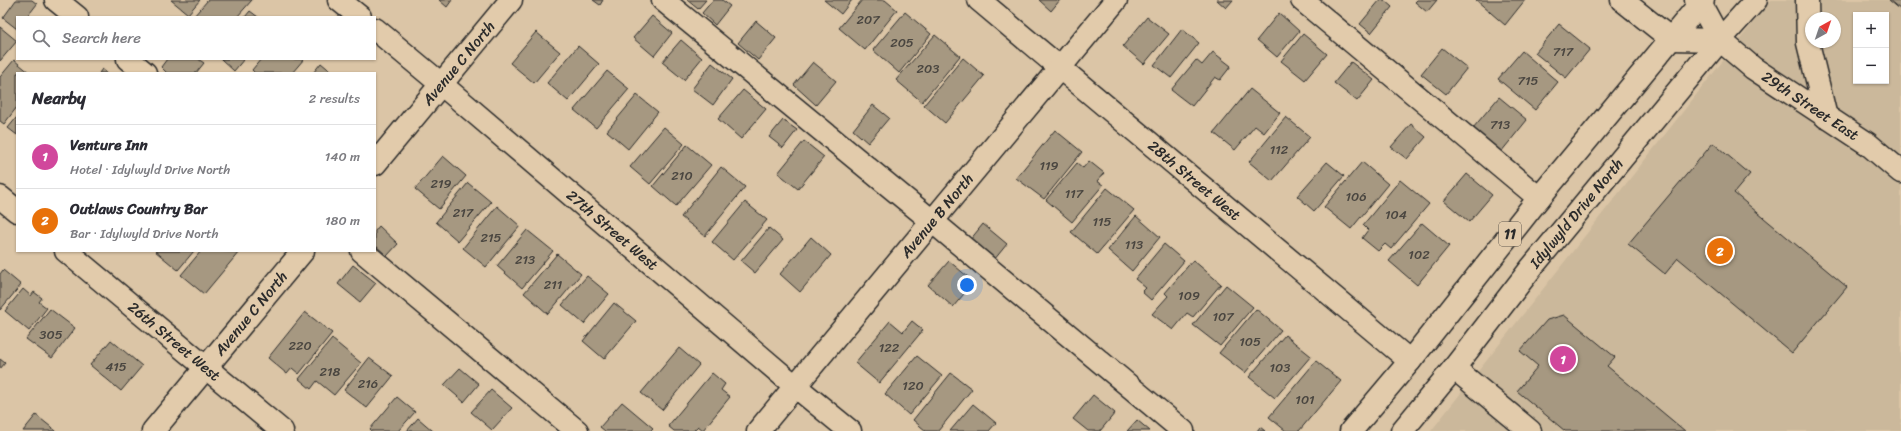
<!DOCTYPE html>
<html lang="en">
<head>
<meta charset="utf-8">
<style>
	:root { --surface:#fff; --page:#f7f7f7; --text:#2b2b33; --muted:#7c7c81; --line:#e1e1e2; --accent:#1f6fb2 }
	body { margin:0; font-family:Sriracha,sans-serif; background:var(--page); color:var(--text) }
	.controls { position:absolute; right:12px; top:12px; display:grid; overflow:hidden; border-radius:0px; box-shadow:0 1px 3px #0004 }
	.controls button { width:36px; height:36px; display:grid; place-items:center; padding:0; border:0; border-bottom:1px solid var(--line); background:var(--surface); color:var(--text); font:20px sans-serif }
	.compass { position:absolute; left:1805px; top:12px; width:36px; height:36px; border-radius:50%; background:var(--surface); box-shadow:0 1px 3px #0004; rotate:40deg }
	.you { position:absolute; left:967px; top:285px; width:14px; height:14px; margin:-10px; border:3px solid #fff; border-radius:50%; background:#1a73e8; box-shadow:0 0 0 6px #1a73e833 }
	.badge { display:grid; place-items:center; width:26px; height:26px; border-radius:50%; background:var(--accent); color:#fff; font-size:13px; font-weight:700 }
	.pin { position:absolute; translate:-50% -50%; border:2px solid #fff; box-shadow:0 1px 4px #0006 }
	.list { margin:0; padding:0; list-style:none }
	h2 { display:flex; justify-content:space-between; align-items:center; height:52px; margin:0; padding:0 16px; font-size:17px }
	h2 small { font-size:13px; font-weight:400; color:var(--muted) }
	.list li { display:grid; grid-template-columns:26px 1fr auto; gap:12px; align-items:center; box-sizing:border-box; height:64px; padding:0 16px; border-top:1px solid var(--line) }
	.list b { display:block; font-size:15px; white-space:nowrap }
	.list p { margin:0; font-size:13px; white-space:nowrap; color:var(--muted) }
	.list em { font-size:13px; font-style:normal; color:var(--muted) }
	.icon { flex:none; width:22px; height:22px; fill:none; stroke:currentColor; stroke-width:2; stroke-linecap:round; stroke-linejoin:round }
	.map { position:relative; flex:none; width:1901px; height:431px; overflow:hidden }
	.search { position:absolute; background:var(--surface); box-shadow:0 1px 3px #0004; left:16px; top:16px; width:360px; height:44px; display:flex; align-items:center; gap:10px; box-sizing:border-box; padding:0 14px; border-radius:0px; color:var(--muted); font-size:15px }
	.panel { position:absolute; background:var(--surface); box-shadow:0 1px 3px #0004; left:16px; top:72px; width:360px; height:180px; border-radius:0px }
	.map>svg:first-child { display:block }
	.built { fill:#cbb89b; fill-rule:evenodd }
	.building { fill:#a69881; stroke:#2b2b2b }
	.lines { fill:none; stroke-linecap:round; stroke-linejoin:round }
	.minor-casing { stroke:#2b2b2b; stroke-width:25 }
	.major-casing { stroke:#2b2b2b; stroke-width:25 }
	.minor { stroke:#e2cbab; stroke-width:22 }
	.major { stroke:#e2cbab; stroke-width:22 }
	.labels { text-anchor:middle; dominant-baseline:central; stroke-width:3; stroke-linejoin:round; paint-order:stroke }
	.number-label { font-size:13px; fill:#4a4640 }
	.shield { fill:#e2cbab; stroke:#625b51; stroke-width:1 }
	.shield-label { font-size:14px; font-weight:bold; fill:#2b2b2b }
	.street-label { font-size:15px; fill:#2b2b2b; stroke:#e2cbab }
</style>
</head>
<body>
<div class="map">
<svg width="1901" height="431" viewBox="0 0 1901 431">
	<rect width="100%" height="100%" fill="#dbc5a6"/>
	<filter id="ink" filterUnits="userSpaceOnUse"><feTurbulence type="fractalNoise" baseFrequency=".025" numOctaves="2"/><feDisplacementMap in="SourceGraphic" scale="8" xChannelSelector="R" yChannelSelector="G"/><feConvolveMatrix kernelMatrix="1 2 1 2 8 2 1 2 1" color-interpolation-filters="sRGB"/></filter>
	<g filter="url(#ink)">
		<path class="built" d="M1771,0H1901V431H1431ZM1856,15H1886V81H1856ZM1811,18H1835V42H1811Z"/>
		<path class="building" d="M16,0H32L37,4L27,17H17V29L3,18Z
			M171,0H200L188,14Z
			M208,0H252L237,17H193Z
			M439,0H452L447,7Z
			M593,0H603L600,5Z
			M687,0H706L698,9Z
			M713,0H722L730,6L715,25L702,13Z
			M824,0H852L841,14Z
			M862,0H885L897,10L865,50L839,28Z
			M1039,0H1060L1051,11Z
			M1217,0H1233L1226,8Z
			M1380,0H1384L1392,7L1371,33L1360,24Z
			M1417,0H1437L1427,12L1415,2Z
			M1476,0H1525L1505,25Z
			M1889,0H1901V10Z
			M250,11L258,17H245Z
			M905,12L931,34L899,73L873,50Z
			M1279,13L1299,31L1277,57L1257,40Z
			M652,16L672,33L654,56L633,38Z
			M1147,17L1169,34L1144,64L1123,46Z
			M756,21L776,38L758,60L738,43Z
			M1559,24L1590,49L1566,78L1535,53Z
			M0,27L17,41L0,61Z
			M1182,29L1199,43L1171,78L1154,65Z
			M536,32L560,52L534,83L510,63Z
			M1303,34L1327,54L1305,80L1281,61Z
			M935,35L960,56L922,102L896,80Z
			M681,40L702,58L684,80L662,62Z
			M578,46L599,64L568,101L547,83Z
			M1442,48L1467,68L1446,94L1421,74Z
			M1522,51L1558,82L1535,110L1498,79Z
			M1213,52L1231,66L1220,80L1215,77L1192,106L1171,90L1196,60L1202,65Z
			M963,58L984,76L945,123L924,105Z
			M167,59H198L204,63L196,73H167L161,67Z
			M221,59H244L234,71Z
			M261,59H304L292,73H255L252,70Z
			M14,60L30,73H17V107L4,124L0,121V77Z
			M813,62L836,81L816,105L794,85Z
			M1351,62L1374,80L1357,101L1334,83Z
			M321,63L333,73H313Z
			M712,63L732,79L713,105L692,89Z
			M102,69L107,73H99Z
			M607,71L629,89L596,128L574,110Z
			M1250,89L1280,113L1264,133L1255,126L1235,150L1214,133Z
			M743,90L766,109L741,139L718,119Z
			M637,95L658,112L628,149L607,131Z
			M1499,97L1527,120L1501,152L1473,128Z
			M873,105L889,118L868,143L853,130Z
			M17,117V135L8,128Z
			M1286,117L1310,137L1272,181L1249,162Z
			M783,120L797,130L783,148L769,137Z
			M1411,124L1426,137L1407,159L1391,147Z
			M664,127L684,144L650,184L630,167Z
			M1055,130L1082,152L1044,199L1016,178Z
			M804,141L824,157L798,189L778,173Z
			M1713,143L1750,174L1734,193L1847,287L1792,353L1678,258L1665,274L1628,244Z
			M687,145L711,165L676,206L653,186Z
			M443,156L466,176L439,209L415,189Z
			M1089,161L1104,173L1097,181L1103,185L1072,222L1046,200L1077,163L1083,168Z
			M1327,162L1344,176L1314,211L1297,196Z
			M1362,162L1388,184L1351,229L1324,207Z
			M721,167L745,187L705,236L681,217Z
			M1467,174L1492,195L1469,222L1444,201Z
			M1400,180L1429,204L1391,249L1385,244L1378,251L1362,238L1368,230L1363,225Z
			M468,183L491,202L458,241L436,222Z
			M1107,188L1134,210L1097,254L1071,232Z
			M745,202L767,220L733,260L712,242Z
			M497,206L520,226L486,267L463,248Z
			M1136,216L1160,237L1132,271L1108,250Z
			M1422,223L1449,246L1417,285L1389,261Z
			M983,224L1007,244L994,260L970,240Z
			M379,226L398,244L387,256L375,245V231Z
			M769,228L783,240L755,273L741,261Z
			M527,230L553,251L522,288L497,266Z
			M811,237L831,255L800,292L780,274Z
			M1164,244L1184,261L1151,300L1142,292L1146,288L1135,279Z
			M155,251H194L178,270Z
			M201,251L239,252L204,294L181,275Z
			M557,254L581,274L548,314L524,293Z
			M1193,260L1221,284L1193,317L1187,313L1173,330L1152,314L1168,296L1165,293Z
			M949,261L974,282L953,307L928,285Z
			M353,265L376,283L360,302L338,284Z
			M3,270L21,285L0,310V274Z
			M587,276L609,294L584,324L562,305Z
			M1226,285L1253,307L1220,346L1193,325Z
			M23,289L31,296L34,292L42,298L39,302L47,308L29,331L5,311Z
			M614,303L636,321L604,359L583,341Z
			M50,309L75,328L52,358L26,339Z
			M1256,309L1281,330L1245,373L1219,353Z
			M305,312L332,333L299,374L292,368L287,374L268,358Z
			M1564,315L1615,357L1607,366L1685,431H1565L1517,391L1538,366L1520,351L1547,320Z
			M890,321L903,332L912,321L923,330L879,383L855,363Z
			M1285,335L1311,356L1275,398L1249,377Z
			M332,339L361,363L334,395L317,381L311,389L299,379Z
			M111,340L142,366L121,391L90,365Z
			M679,348L699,365L662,410L641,393Z
			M917,356L942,376L909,415L885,394Z
			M369,358L393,376L367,408L344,390Z
			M0,359L5,363L0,369Z
			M1316,361L1341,381L1299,431H1286L1269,417Z
			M460,368L479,384L464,402L444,385Z
			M712,373L725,384L721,390L730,397L703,430L698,426L693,431H674L668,426Z
			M951,373L972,389L938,431H926L913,420Z
			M491,390L512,408L492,430L471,412Z
			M1093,395L1115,413L1100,431H1088L1073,419Z
			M397,397L415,412L398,431H372L370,429Z
			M622,402L653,428L650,431H605L600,427Z
			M973,404L996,423L989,431H950Z
			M36,415L56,431H23Z
			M418,418L433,431H407Z
			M1137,420L1150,431H1127Z
			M1260,427L1265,431H1257Z"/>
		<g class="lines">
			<defs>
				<g id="minor">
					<path d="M56,0L77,17"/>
					<path d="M339,0L360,17"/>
					<path d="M663,0L932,221L1183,431"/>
					<path id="s1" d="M979,0L1410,361"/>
					<path d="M1302,0L1539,198"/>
					<path d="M1622,0L1671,39L1720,40"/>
					<path id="s2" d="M1696,0L1700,3L1720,40L1753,68L1868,144L1901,172"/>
					<path id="s3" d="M375,29L441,84L795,386L850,431"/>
					<path d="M128,59L145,73"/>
					<path id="s4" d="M375,164L511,0"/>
					<path d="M0,197L17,211"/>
					<path id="s5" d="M66,251L282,431"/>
					<path d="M362,251L577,431"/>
					<path d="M1454,368L1530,431"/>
					<path id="s6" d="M153,431L303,251"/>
					<path id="s7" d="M758,431L1116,0"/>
				</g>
				<g id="major">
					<path d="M1807,0L1808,43L1826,117"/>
					<path d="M1351,431L1410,361L1539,198L1703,0"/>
					<path id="s8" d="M1402,431L1454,368L1532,267L1720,40L1756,0"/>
				</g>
			</defs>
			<use href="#minor" class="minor-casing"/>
			<use href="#major" class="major-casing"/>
			<use href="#minor" class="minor"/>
			<use href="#major" class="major"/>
		</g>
	</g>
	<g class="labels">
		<g class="number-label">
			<text x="868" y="19">207</text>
			<text x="902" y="42">205</text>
			<text x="1563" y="51">717</text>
			<text x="928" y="68">203</text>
			<text x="1528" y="80">715</text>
			<text x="1500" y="124">713</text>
			<text x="1279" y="149">112</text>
			<text x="1049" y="165">119</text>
			<text x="682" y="175">210</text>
			<text x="441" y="183">219</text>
			<text x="1074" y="193">117</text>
			<text x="1356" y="196">106</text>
			<text x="463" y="212">217</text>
			<text x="1396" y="214">104</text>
			<text x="1102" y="221">115</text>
			<text x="491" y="237">215</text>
			<text x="1134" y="244">113</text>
			<text x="1419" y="254">102</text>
			<text x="525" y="259">213</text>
			<text x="553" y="284">211</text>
			<text x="1189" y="295">109</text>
			<text x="1223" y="316">107</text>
			<text x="51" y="334">305</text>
			<text x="1250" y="341">105</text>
			<text x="300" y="345">220</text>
			<text x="889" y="347">122</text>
			<text x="116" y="366">415</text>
			<text x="1280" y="367">103</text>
			<text x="330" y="371">218</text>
			<text x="368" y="383">216</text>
			<text x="913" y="385">120</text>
			<text x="1305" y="399">101</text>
		</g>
		<rect class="shield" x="1499" y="222" width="22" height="24" rx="3"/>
		<g class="shield-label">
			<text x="1510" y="234">11</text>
		</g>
		<g class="street-label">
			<text stroke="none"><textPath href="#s4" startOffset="131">Avenue C North</textPath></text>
			<text stroke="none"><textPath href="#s2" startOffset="159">29th Street East</textPath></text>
			<text stroke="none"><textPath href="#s1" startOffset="281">28th Street West</textPath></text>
			<text stroke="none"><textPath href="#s8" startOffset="279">Idylwyld Drive North</textPath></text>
			<text stroke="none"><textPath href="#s7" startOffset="280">Avenue B North</textPath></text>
			<text stroke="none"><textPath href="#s3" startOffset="311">27th Street West</textPath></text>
			<text stroke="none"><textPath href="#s6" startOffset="153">Avenue C North</textPath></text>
			<text stroke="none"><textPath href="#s5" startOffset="141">26th Street West</textPath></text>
		</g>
	</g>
</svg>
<div class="controls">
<button>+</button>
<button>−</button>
</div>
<svg class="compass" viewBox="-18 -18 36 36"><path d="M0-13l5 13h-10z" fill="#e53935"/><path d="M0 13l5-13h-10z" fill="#7c7c81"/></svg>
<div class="you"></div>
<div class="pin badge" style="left:1563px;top:359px;background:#d1479c">1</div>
<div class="pin badge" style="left:1720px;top:251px;background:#e8710a">2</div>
<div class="search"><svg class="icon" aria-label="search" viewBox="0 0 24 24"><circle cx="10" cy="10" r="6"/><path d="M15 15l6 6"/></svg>Search here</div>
<section class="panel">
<h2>Nearby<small>2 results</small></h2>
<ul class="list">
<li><span class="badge" style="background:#d1479c">1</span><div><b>Venture Inn</b><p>Hotel · Idylwyld Drive North</p></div><em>140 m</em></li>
<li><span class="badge" style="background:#e8710a">2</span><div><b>Outlaws Country Bar</b><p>Bar · Idylwyld Drive North</p></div><em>180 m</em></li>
</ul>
</section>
</div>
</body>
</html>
